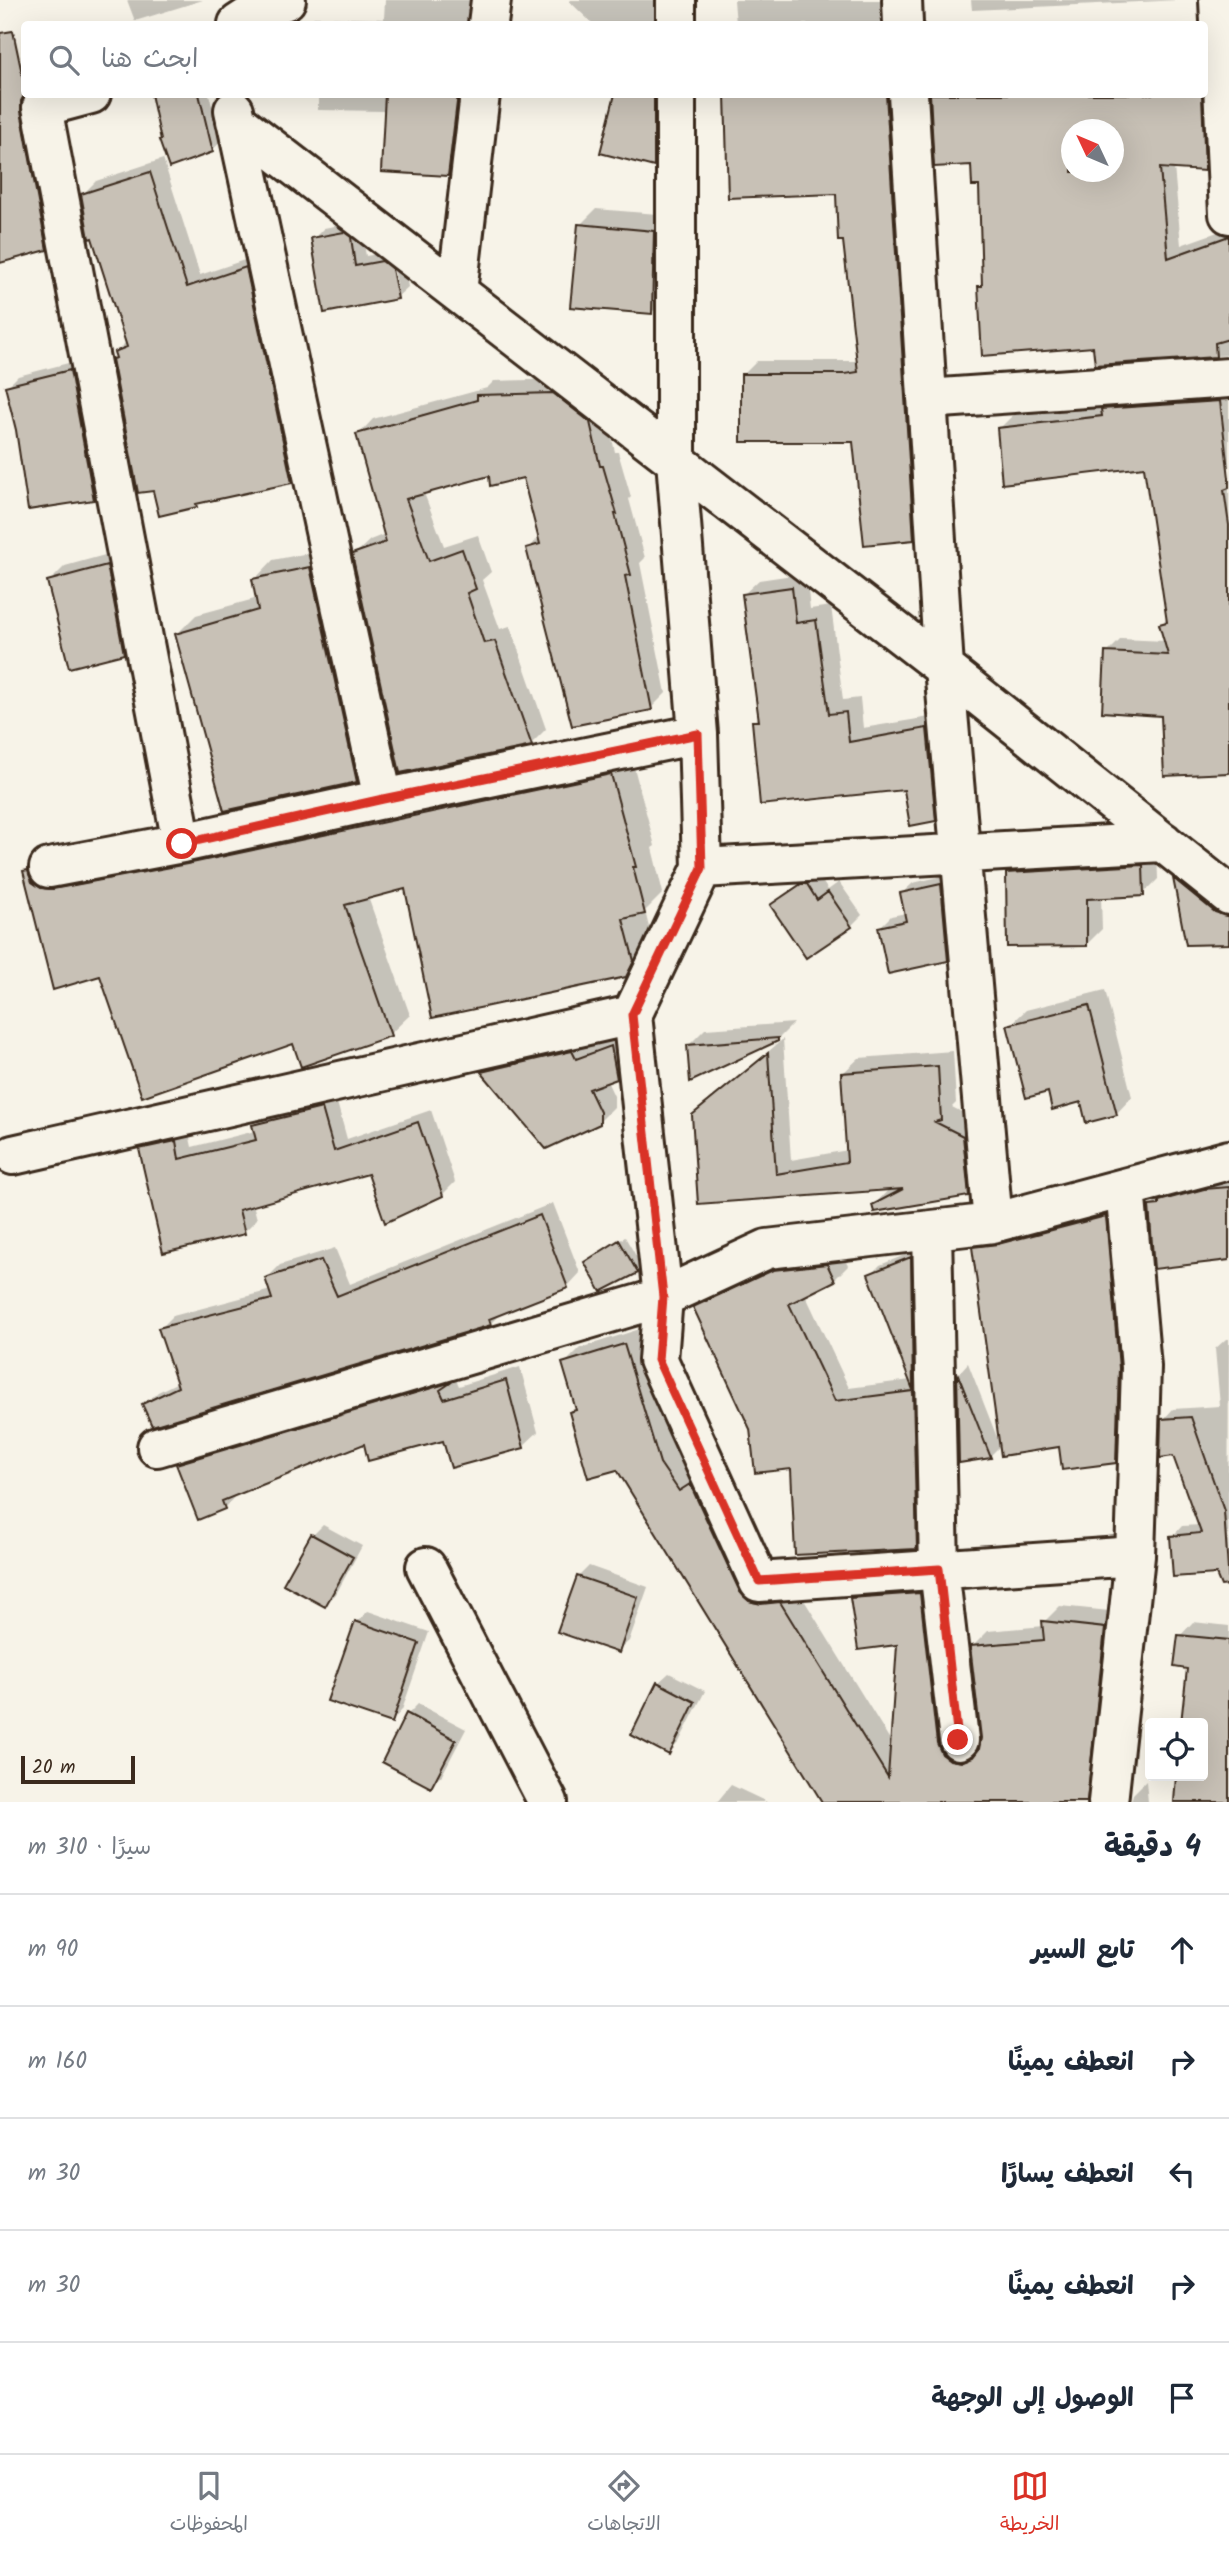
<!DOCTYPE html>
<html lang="ar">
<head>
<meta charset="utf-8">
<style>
	:root { --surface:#fff; --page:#f6f6f7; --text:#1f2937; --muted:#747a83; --line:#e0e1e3; --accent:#d93025 }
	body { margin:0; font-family:Kalam,"Playpen Sans Arabic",sans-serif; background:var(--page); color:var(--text); direction:rtl }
	.controls { position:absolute; right:21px; bottom:21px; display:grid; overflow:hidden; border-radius:7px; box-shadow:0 7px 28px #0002 }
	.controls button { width:63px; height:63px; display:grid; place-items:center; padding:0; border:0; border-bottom:2px solid var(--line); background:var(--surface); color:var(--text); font:35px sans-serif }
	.compass { position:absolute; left:1061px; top:119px; width:63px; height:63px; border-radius:50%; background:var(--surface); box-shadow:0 7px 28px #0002; rotate:314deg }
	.scale { position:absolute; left:21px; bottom:18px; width:114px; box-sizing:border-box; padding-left:7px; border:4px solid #3b2a1e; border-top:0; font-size:19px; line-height:24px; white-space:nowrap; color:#3b2a1e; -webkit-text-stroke:5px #f7f3e8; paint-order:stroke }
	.stop { position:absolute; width:21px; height:21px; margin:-16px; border:5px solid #d93025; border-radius:50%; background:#fff }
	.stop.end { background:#d93025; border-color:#fff; box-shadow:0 2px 7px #0008 }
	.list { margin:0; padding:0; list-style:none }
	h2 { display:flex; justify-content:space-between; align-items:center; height:91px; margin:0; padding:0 28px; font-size:30px }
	h2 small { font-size:23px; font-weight:400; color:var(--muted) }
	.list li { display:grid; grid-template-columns:46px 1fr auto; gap:21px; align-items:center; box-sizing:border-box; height:112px; padding:0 28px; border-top:2px solid var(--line) }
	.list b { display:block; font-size:26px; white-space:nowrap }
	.list em { font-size:23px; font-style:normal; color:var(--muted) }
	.icon { flex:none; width:38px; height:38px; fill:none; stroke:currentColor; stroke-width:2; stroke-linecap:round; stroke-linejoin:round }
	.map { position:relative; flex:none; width:1229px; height:1802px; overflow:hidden; direction:ltr }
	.search { position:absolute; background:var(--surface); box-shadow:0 7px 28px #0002; left:21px; right:21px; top:21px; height:77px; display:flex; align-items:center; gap:18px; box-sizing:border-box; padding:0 24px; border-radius:7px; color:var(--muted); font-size:26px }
	.sheet { height:651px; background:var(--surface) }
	nav { display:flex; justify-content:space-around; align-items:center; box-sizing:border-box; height:98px; border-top:2px solid var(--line); background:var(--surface); font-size:19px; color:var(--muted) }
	nav a { display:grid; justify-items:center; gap:4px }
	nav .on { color:var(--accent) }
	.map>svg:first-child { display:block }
	.shadow { fill:#0003; fill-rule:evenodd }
	.building { fill:#c8c1b6; stroke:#3b2a1e; stroke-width:2; fill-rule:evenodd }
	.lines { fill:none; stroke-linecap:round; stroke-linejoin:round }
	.minor-casing { stroke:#3b2a1e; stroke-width:44 }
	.minor { stroke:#f7f3e8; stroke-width:38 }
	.route { stroke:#d93025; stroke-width:9 }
</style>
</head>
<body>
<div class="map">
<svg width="1229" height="1802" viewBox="0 0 1229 1802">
	<rect width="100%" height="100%" fill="#f7f3e8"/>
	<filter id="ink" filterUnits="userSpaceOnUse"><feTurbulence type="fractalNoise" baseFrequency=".0143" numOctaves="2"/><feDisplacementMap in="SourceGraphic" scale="14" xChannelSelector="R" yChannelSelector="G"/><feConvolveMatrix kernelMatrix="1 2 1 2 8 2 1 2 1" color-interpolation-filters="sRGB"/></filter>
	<g filter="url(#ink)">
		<path class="shadow" d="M127,0H203L135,21Z
			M385,0H481L482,24H307L314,17L384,19Z
			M570,0H669L677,24H593L569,1Z
			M734,0H894L901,24H736Z
			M971,0H1181L972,10Z
			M24,74V94H31L57,238L46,249L0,261V79Z
			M152,94H209L221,142L212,150L163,139Z
			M318,94H470L463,159L448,174L386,111L318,110Z
			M617,94H669V150L654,165Z
			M727,94H900L927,524L913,538L854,440L743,375L757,361H858L838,192Z
			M930,94H1204L1218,155L1204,169L1174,167L1181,245L1229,228V355L1097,364L1095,345L980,287L983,283L981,184L973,163ZM1072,130H1114V172H1072Z
			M163,159L200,275L259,255L305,468L291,481L200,501L196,505L114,359L117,356L116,352L127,341L83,194L96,181Z
			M596,209L670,215L668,296L652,312L580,225Z
			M356,222L361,226L366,256L393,251L403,259L408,287L397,297L313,239L324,228ZM389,261H393L398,292H394Z
			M80,360L104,487L94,498L18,429L7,387L18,376Z
			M568,379L605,407L615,452H618L631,497L629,499L645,558L640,563L666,693L651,708L528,548L540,536L524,476L490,474L424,493L444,546L478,535L491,572L482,580L500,629L510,626L546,729L531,744L354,555L370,540L385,534L358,435L373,419L487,388L494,381Z
			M1229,388V771L1163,714L1107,653L1121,639L1165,641L1161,624L1168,617L1145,466L999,429L1013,415Z
			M329,549L375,762L356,781L177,634L196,615L258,598L254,580L273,560Z
			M123,550L139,637L123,653L49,582L65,566Z
			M806,573L810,609L831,606L843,700L860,698L863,728L942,715L949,805L935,820L906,788L753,722L760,716L744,594L759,580Z
			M631,756L655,846L652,848L663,893L645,911L652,940L645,956L625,976L407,887L368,897L410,1015L390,1034L302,1065L294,1042L101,974L54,988L25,872L45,852Z
			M1157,851L1158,879L1143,894L1101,896L1102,929L1087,944L1008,873L1023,858Z
			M1188,865L1229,898V941L1188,943L1174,879Z
			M814,874H817L828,890L839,882L862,915L851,926L773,905L783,895Z
			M951,874L958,949L947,960L880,927L891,916L906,913L902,893L913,883Z
			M1105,990L1132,1097L1116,1114L1049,1089L1009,1026L1026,1010Z
			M794,1023L777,1040L689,1045L705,1029Z
			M626,1032L631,1063L616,1078L607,1081L614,1096V1107L599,1122L484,1072L498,1057L587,1037L591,1045Z
			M783,1039L791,1160L848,1150L843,1073L859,1058L953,1051L956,1103L952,1107L979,1121L984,1179L968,1194L874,1205L890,1188L700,1202L694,1116Z
			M335,1095L347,1139L431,1110L455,1182L442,1195L369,1172L253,1204L257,1219L244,1232L141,1149L154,1136L188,1129L192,1147L255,1131L254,1125L267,1112Z
			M1229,1173V1259L1150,1207L1167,1191Z
			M553,1203L580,1273L567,1287L501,1313L490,1324L144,1405L158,1392L178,1382L160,1329L173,1316L271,1290L267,1278L280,1265L335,1248L350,1284Z
			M1119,1203L1129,1447L1115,1461L1061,1445H1001L990,1456L960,1461L959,1373L968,1363L1000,1445L974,1248L988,1234Z
			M625,1237L642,1266L602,1290L586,1262Z
			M920,1249L930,1533L916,1547L792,1467L752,1428L695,1307L709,1293L789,1257L841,1251L848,1266L834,1280L805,1294L849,1388L911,1380L870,1275L880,1265Z
			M640,1329L676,1447L696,1476L755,1576L796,1587L892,1743L899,1642L852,1598L868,1582L935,1578L966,1744L978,1746L981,1745L982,1738L972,1647L988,1631L1044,1626V1622L1060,1606L1120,1612L1109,1802H824L617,1468L571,1412L577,1407L564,1364L580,1348Z
			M1226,1339H1229L1228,1583L1172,1537L1182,1526L1200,1525L1163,1420L1173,1409L1220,1406L1215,1349Z
			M520,1367L538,1432L523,1446L445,1439L365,1442L239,1492L224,1508L178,1465L192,1450L455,1377L459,1386Z
			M323,1525L362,1546L336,1594L325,1605L313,1535Z
			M589,1566L648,1587L629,1641L618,1651L578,1577Z
			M368,1611L429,1632L402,1710L392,1721L357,1622Z
			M1193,1622L1229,1626V1802H1176L1178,1776H1203V1723H1183L1189,1667L1180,1636Z
			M669,1673L705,1691L679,1742L668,1753L658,1683Z
			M418,1704L466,1729L442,1775L431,1785L408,1714Z
			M1146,1781L1148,1802H1131L1133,1794Z
			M731,1785L767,1802H717Z"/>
		<path class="building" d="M13,31L24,83L25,94L21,101V111L47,250L0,263V33Z
			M151,94H199L213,152L169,168L159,140H161Z
			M385,94H458L448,176L381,172Z
			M615,94H654V167L600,153Z
			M725,94H886L914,540L864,545L853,442H741V374H845L858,372L843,241H838L836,194L728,198Z
			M930,94H1202L1205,171L1160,168L1168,258L1229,236V339L1215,343L1216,357L1095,365L1093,347L982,356L978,286H982L979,186H972L971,165L934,167ZM1072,130H1114V172H1072Z
			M150,172L187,287L246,267L292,483L196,504L197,507L159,516L153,491L138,493L112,359L116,358L114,352L127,347L92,238L89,239L81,194Z
			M578,224L654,231L652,314L570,307Z
			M344,232L351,237L355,266L382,261L392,269L398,299L324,313L311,238Z
			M70,370L94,500L28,510L16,430L5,386Z
			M553,393L590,422L600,466H603L617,514H615L631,575L625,576L652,710L572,726L526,548L540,544L523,478L490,486L489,476L406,499L429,561L462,549L476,589L467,593L484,643L495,641L532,746L400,773L352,554L386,542L356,434L477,400V395Z
			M1220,401L1229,478V488L1224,490L1229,525V773L1164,776L1161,716L1102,712L1105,652L1168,655L1159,624L1167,622L1144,467L1002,484L997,428L1102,416L1101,409Z
			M107,565L124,654L69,668L47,581Z
			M310,567L357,782L224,811L175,634L258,610L252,579Z
			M792,587L796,623L816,620L829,714L846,712L849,742L927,728L936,821L910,826L904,790L760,805L752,721H759L742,594Z
			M611,774L636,867H633L645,914L623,919L634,961L626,977L432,1018L405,889L345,905L391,1036L301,1067L293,1044L142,1097L100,976L53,990L23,871L28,870L32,882L41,888L53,889L187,864Z
			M1143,865L1144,896L1087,899V946L1007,947L1006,873Z
			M1173,878L1215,912L1229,916V944L1186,945Z
			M801,884H807L817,900L828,892L852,927L806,958L770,905Z
			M941,884L948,961L888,974L878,927L906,921L900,893Z
			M1089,1005L1117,1115L1086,1123L1081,1102L1052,1110L1048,1092L1026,1098L1007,1025Z
			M778,1038V1041L690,1082L687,1045Z
			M611,1046L617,1079L589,1089L600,1112V1124L546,1149L481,1072L572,1051L576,1059Z
			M768,1053L776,1174L847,1162L841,1073L938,1066L941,1120L935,1122L963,1136L969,1196L874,1212L872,1205L903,1189L698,1204L692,1115Z
			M322,1108L334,1151L418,1122L443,1196L385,1223L368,1174L239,1210L245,1234L163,1253L139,1149L176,1141L179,1159L256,1140L252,1125Z
			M1229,1187V1260L1154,1269L1149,1206L1159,1205V1201L1204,1189Z
			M540,1215L568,1288L489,1319L491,1325L152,1426L142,1404L178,1387L158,1328L272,1299L265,1278L321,1260L337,1296Z
			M1106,1216L1119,1368L1116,1463L1062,1470L1059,1447L1001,1456L972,1247L998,1244Z
			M619,1240L638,1273L601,1292L584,1262Z
			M911,1257L913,1390L868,1274Z
			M827,1264L835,1281L789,1304L835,1401L913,1391L917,1549L795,1555L791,1469L755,1473L750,1429L693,1307L773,1270Z
			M624,1344L660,1463L679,1491L690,1484L740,1592L749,1601L761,1604L780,1602L888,1777L897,1645L858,1650L850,1598L920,1593L937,1743L942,1754L950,1760L961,1762L973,1757L979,1749L981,1738L970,1646L1044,1640L1042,1621L1105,1628L1087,1802H822L617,1470L588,1478L569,1412L576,1410L562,1363Z
			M957,1372L991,1458L959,1463Z
			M506,1380L524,1448L451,1468L443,1441L368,1461L364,1444L222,1501L225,1509L198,1520L176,1464L452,1382L440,1390L444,1399Z
			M1191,1417L1224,1511L1229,1585L1221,1586L1216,1574L1173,1577L1170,1536L1201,1533L1173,1456L1160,1458L1161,1419Z
			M311,1534L353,1557L325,1607L283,1584Z
			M577,1576L638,1597L619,1653L557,1632Z
			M355,1621L419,1643L392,1723L327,1701Z
			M1178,1635L1229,1640V1802H1174L1176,1776H1203V1723H1181L1187,1669L1174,1667Z
			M657,1682L695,1702L669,1755L631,1735Z
			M406,1713L456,1740L431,1788L382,1762Z"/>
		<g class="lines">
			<defs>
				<path id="minor" d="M902,0L903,24
					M1219,0L1229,214
					M238,24L258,11L286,0
					M488,24L491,0
					M676,24V0
					M91,94L42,107L182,843
					M676,94V460L698,734L702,868L632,1015L663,1297L658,1360L759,1582L1135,1556
					M908,94L944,668L993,1223
					M234,110L383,799
					M236,121L944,668L1229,895
					M457,292L480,94
					M927,399L1229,378
					M49,868L182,843L383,799L698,734
					M702,868L1163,842
					M13,1155L632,1015
					M932,1230L939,1569L959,1740
					M157,1447L663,1297L767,1249L993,1223L1229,1160
					M426,1567L548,1802
					M1108,1802L1135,1556L1141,1367L1125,1188"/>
			</defs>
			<use href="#minor" class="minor-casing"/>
			<use href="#minor" class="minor"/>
		</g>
	</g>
	<g class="lines" filter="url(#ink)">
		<path class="route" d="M182,844L383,799L698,734L702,868L632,1015L663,1297L658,1360L759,1581L939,1569L958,1740"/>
	</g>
</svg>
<div class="controls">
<button><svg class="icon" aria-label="locate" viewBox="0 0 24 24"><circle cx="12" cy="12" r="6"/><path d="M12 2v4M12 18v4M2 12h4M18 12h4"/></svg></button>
</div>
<svg class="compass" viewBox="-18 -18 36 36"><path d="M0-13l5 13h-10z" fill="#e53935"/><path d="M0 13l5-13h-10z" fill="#747a83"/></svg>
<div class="scale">20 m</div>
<div class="stop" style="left:182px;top:844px"></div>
<div class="stop end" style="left:958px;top:1740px"></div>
<div class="search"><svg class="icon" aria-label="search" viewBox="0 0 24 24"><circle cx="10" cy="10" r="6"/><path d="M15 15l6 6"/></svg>ابحث هنا</div>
</div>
<section class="sheet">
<h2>4 دقيقة<small>سيرًا · 310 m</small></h2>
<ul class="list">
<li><svg class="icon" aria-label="ahead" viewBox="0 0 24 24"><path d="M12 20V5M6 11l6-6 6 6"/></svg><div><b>تابع السير</b></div><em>90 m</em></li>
<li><svg class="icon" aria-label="right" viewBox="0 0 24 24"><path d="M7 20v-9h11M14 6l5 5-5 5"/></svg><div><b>انعطف يمينًا</b></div><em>160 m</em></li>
<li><svg class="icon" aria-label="left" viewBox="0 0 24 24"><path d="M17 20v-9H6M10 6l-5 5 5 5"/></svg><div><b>انعطف يسارًا</b></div><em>30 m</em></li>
<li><svg class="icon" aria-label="right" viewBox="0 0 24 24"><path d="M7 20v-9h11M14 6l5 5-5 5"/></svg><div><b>انعطف يمينًا</b></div><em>30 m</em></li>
<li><svg class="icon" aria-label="arrive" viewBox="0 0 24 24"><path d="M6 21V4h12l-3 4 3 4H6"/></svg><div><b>الوصول إلى الوجهة</b></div></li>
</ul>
</section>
<nav>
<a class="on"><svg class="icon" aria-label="map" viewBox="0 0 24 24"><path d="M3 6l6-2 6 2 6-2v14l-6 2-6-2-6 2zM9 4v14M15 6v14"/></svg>الخريطة</a>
<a><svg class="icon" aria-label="directions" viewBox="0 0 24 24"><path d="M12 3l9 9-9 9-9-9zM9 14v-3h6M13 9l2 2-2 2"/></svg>الاتجاهات</a>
<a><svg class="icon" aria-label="saved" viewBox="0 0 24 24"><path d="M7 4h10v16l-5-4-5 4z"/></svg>المحفوظات</a>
</nav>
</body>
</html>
